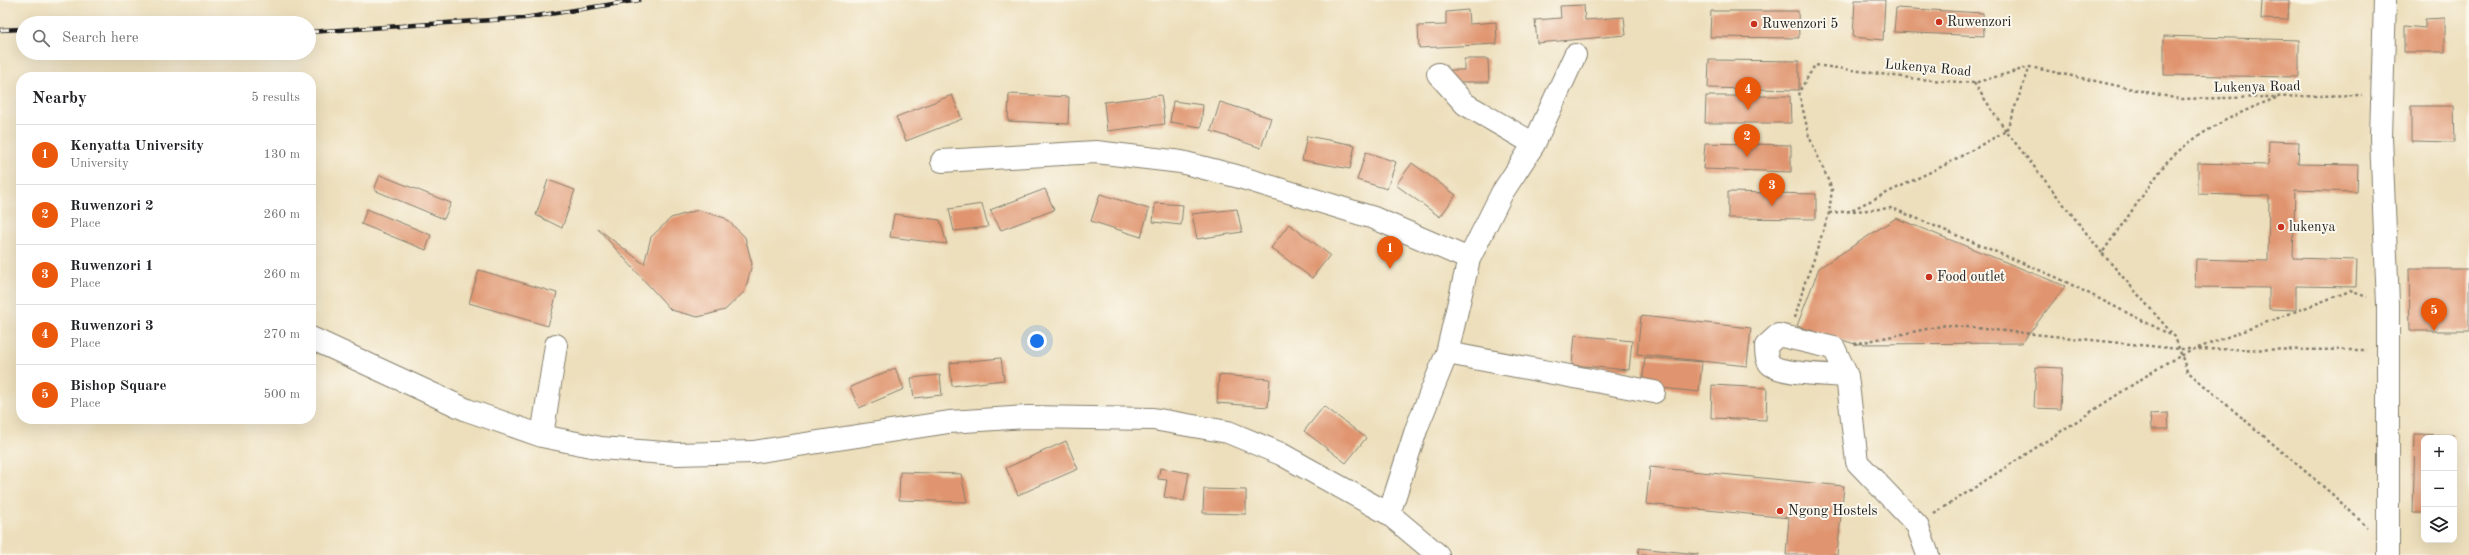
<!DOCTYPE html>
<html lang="en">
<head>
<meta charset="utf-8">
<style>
	:root { --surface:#fff; --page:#f2f2f2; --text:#202124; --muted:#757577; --line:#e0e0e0; --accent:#ea580c }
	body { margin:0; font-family:"Old Standard TT",serif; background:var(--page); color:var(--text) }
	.controls { position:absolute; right:12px; bottom:12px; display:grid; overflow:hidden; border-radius:8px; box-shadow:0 4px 16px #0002 }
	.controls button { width:36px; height:36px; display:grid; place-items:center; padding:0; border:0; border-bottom:1px solid var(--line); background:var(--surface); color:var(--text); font:20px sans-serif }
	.you { position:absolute; left:1037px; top:341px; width:14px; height:14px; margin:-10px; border:3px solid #fff; border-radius:50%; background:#1a73e8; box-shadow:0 0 0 6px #1a73e833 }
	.badge { display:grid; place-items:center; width:26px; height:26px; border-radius:50%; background:var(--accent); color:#fff; font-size:13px; font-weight:700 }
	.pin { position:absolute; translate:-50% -33px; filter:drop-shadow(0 1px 2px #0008) }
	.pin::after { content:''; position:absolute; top:21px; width:14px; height:12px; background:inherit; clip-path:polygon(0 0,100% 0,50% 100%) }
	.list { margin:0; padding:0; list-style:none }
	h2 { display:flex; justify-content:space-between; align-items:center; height:52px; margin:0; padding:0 16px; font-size:17px }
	h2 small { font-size:13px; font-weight:400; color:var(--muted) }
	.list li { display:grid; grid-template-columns:26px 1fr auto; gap:12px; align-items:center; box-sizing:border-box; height:60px; padding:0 16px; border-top:1px solid var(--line) }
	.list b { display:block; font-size:15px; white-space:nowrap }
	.list p { margin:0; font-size:13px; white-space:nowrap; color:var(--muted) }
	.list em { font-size:13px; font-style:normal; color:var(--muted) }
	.icon { flex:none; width:22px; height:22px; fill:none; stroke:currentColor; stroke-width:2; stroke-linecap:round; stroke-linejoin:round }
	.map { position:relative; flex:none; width:2469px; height:555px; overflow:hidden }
	.search { position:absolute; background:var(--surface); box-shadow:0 4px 16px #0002; left:16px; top:16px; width:300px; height:44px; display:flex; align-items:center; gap:10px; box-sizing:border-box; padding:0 14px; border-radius:22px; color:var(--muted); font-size:15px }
	.panel { position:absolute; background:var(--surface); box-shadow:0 4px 16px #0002; left:16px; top:72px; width:300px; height:352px; border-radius:16px }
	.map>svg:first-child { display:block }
	.building { fill:#e0956f }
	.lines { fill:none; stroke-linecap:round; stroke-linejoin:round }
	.minor-casing { stroke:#847e6c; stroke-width:24 }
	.path { stroke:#847e6c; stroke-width:2.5; stroke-dasharray:3 3; stroke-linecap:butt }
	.minor { stroke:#fff; stroke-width:22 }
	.rail-casing { stroke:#1c1c1c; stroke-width:4.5 }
	.rail { stroke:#fbf7ec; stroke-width:3; stroke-dasharray:9; stroke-linecap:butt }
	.poi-dot { fill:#c8321e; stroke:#fbf7ec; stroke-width:1.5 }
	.labels { text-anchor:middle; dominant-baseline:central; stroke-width:4; stroke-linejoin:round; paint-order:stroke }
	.poi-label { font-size:14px; fill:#1c1c1c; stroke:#fbf7ec; text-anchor:start }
	.street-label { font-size:14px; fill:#1c1c1c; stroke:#fbf7ec }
</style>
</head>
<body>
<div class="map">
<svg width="2469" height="555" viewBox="0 0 2469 555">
	<rect width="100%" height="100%" fill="#fbf7ec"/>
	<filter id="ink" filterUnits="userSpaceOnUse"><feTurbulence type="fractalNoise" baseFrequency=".025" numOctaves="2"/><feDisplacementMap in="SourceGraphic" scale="8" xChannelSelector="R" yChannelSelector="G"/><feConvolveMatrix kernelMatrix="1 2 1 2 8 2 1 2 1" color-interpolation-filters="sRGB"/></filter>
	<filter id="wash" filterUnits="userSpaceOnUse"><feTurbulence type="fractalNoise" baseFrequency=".012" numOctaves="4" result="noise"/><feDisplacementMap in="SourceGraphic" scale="16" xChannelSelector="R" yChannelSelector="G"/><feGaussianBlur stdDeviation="0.9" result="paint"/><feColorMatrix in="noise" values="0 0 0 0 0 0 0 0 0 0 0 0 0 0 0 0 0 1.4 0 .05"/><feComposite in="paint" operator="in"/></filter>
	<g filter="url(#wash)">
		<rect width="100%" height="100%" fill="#eddfbc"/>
		<g id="blocks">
			<path class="building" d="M1855,0H1885L1883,40L1853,37Z
				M2262,0H2289L2288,20L2261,19Z
				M1584,5L1585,20L1624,17L1626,35L1537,43L1535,20L1561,18L1560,6Z
				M1896,8L1983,13L1984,36L1894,32Z
				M1468,10L1469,24L1496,22L1497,44L1419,48L1418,26L1446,25V12Z
				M1711,11H1798L1799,38L1710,37Z
				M2445,18V52H2404V26L2425,28V19Z
				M2164,36L2299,40V77L2164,75Z
				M1464,59H1488L1489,82H1450L1449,70H1464Z
				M1709,60L1799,61V90L1708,88Z
				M1009,94L1069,97L1068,124L1008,121Z
				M952,95L962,119L906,141L896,117Z
				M1161,95L1165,124L1107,131L1104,102Z
				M1706,96H1790L1791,123H1705Z
				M1173,101L1203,105L1201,127L1170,122Z
				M1220,102L1271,118L1261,148L1211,131Z
				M2411,106H2454L2455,142L2411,141Z
				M1307,136L1355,145L1350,169L1302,160Z
				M2269,141L2299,142L2298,164L2358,165L2357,192L2295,190L2293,258L2357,260L2356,287L2296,286V310L2269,309V288L2195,287L2196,259L2268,261L2269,196L2198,194V163L2268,165Z
				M1705,143L1791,145V172L1703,169Z
				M1366,152L1396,162L1387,189L1357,180Z
				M1412,163L1456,195L1440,217L1396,185Z
				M380,175L451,203L444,219L374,190Z
				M548,180L575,190L562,228L536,215Z
				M1045,189L1054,210L1001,230L990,210Z
				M1728,192L1816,194V219L1728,218Z
				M1100,194L1149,209L1141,237L1091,221Z
				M1155,203L1183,205L1181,225L1153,222Z
				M982,204L988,227L954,231L949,209Z
				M367,209L431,235L426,250L361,224Z
				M1237,209L1242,232L1197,239L1192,214Z
				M698,210L725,218L745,237L752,264L745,291L725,310L698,317L671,310L597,228L644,264L651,237L671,218Z
				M894,214L940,220L947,244L890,237Z
				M1896,218L2065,286L2022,343L1855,344L1797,326L1819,268Z
				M1289,224L1330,255L1312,278L1271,248Z
				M2409,269H2469V331H2410Z
				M479,270L557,293L548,326L469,303Z
				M1641,316L1751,328L1747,366L1637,354Z
				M1575,335L1632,341L1629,370L1572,365Z
				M1645,357L1702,362L1699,392L1642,386Z
				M1001,358L1004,380L952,386L950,363Z
				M2036,367L2062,368L2060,409L2034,408Z
				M895,368L904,389L859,408L850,387Z
				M940,375L942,395L914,398L911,378Z
				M1219,375L1270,379L1268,407L1217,403Z
				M1712,385L1767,388L1766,420L1711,418Z
				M1324,406L1366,438L1346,463L1304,431Z
				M2168,413L2169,429H2151L2150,414Z
				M2415,434L2453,435V438H2424V513H2413Z
				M1066,441L1078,469L1018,495L1006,468Z
				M1650,467L1844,486L1837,555H1786L1789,518L1646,504Z
				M1160,468L1189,473L1184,501L1164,497L1167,480L1158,479Z
				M900,472L961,474L967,502L899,500Z
				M1204,489L1246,490V514L1203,513Z
				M1639,548L1698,554V555H1638Z"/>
		</g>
	</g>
	<g filter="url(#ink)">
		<use href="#blocks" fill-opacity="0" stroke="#847e6c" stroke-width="1"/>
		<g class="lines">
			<defs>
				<path id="minor" d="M2385,0L2381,137L2388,304V555
					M1438,74L1465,104L1534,144
					M942,161L1096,152L1181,162L1236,176L1374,218L1469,259
					M311,338L467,410L542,436L601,448L677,454L753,452L949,422L1028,417L1153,419L1228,432L1281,454L1389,514L1438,555
					M1447,353L1654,392
					M1847,376C1832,375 1779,374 1770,364C1766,359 1766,352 1766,346L1778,335L1834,348L1847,376L1857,462L1917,525L1928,555
					M542,436L556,345
					M1389,514L1417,427L1447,353L1469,259L1502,193L1534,144L1575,55"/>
			</defs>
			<use href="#minor" class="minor-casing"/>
			<path class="path" d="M1974,83L2006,131L2102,253
				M2276,98C2237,113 2194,133 2165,164L2102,253L2175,337L2187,371L2332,494L2367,527
				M1847,212L1945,165L2006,131L2030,67
				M1829,213L1892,208L2058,278L2173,336
				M1795,318L1805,282L1813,262L1829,213L1832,189L1809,136L1799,92L1815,65L1917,79L1974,83L2030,67L2179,99L2362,95
				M1854,344L1946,325L2179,349L2367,350
				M2198,348L2350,291L2367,297
				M1934,514L2166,363L2193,350"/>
			<use href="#minor" class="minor"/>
			<defs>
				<path id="rail" d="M0,30L23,29
					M309,32L524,18L639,0"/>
			</defs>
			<use href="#rail" class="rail-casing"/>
			<use href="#rail" class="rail"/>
		</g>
	</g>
	<g class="poi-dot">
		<circle cx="1939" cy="22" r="4"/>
		<circle cx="1754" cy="24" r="4"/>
		<circle cx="2281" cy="227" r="4"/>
		<circle cx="1929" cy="277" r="4"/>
		<circle cx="1780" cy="511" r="4"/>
	</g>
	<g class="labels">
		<g class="poi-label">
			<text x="1947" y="22">Ruwenzori</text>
			<text x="1762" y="24">Ruwenzori 5</text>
			<text x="2289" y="227">lukenya</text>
			<text x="1937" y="277">Food outlet</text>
			<text x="1788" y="511">Ngong Hostels</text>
		</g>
		<g class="street-label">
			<text transform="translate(1928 68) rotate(5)">Lukenya Road</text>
			<text transform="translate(2257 87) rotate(-1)">Lukenya Road</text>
		</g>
	</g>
</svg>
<div class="controls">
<button>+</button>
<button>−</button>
<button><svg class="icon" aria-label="layers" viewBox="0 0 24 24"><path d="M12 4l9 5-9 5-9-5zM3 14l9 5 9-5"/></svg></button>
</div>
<div class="you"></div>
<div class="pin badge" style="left:1390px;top:269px">1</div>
<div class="pin badge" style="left:1747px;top:157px">2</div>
<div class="pin badge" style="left:1772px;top:206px">3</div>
<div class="pin badge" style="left:1748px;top:110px">4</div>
<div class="pin badge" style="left:2434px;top:331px">5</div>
<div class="search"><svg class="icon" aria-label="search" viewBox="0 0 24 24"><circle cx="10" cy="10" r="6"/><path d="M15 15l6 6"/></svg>Search here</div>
<section class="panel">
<h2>Nearby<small>5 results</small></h2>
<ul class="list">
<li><span class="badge">1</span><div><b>Kenyatta University</b><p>University</p></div><em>130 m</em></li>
<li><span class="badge">2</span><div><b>Ruwenzori 2</b><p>Place</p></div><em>260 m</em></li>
<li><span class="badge">3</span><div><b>Ruwenzori 1</b><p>Place</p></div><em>260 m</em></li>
<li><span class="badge">4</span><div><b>Ruwenzori 3</b><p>Place</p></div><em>270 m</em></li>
<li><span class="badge">5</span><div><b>Bishop Square</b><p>Place</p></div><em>500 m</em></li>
</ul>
</section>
</div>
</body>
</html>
